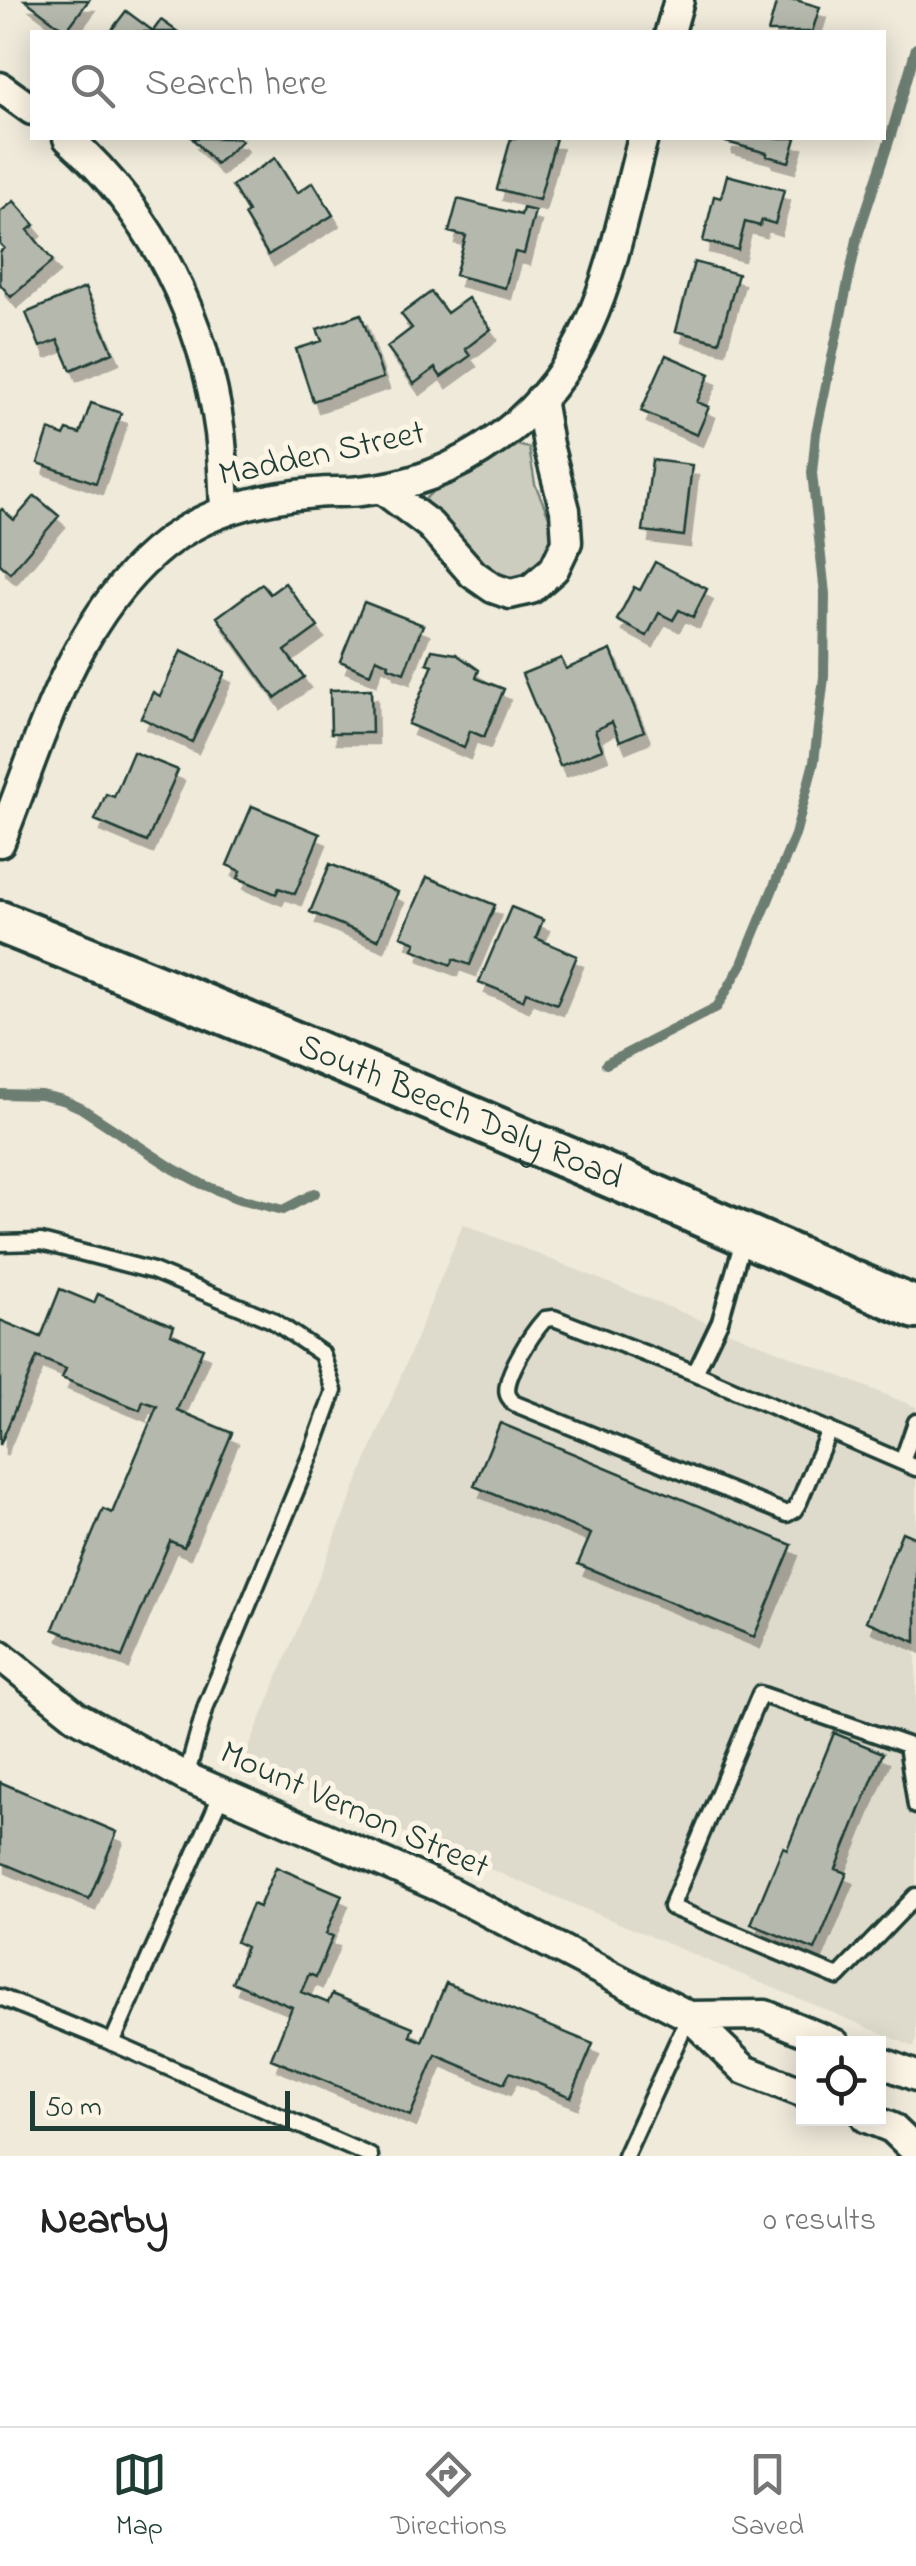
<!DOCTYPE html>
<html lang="en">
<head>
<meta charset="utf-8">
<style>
	:root { --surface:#fff; --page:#f2f2f2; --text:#222; --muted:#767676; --line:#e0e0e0; --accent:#1f3d34 }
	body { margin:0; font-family:"Indie Flower",sans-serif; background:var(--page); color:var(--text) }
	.controls { position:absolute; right:30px; bottom:30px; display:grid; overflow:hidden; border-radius:0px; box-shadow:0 5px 25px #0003 }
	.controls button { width:90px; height:90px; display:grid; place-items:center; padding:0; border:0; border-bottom:2px solid var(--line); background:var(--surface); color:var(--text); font:50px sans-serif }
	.scale { position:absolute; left:30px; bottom:25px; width:260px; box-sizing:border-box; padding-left:10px; border:5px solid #1f3d34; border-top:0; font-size:28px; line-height:35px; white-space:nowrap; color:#1f3d34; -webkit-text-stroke:8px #fcf5e5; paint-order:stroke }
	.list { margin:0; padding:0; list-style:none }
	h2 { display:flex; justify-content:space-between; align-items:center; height:130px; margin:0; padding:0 40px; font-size:42px }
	h2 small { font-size:32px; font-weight:400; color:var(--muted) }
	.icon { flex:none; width:55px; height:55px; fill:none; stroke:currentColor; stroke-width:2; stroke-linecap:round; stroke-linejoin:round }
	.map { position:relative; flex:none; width:916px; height:2156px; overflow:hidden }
	.search { position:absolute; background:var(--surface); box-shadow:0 5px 25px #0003; left:30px; right:30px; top:30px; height:110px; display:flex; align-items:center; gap:25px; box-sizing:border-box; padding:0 35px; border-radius:0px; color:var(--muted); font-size:38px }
	.sheet { height:270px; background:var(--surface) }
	nav { display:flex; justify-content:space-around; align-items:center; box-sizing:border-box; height:140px; border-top:2px solid var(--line); background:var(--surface); font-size:28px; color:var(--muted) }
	nav a { display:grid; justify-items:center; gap:5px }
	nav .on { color:var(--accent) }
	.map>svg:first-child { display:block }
	.built { fill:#dedbcc }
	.green { fill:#cccdbf; stroke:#76857a; stroke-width:2.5 }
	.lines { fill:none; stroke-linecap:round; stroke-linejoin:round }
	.stream { stroke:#6c7d71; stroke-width:10 }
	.building { fill:#b5b9ad; stroke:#1f3d34; stroke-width:2.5; filter:url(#shadow) }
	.lane-casing { stroke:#1f3d34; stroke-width:21 }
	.street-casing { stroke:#1f3d34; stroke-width:35 }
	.secondary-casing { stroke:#1f3d34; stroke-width:48 }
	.lane { stroke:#fcf5e5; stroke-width:14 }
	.street { stroke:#fcf5e5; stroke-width:28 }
	.secondary { stroke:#fcf5e5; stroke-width:40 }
	.labels { text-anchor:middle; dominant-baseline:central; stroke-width:10; stroke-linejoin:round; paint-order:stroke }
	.street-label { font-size:35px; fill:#1f3d34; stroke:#fcf5e5 }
</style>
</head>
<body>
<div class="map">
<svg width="916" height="2156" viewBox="0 0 916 2156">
	<defs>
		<filter id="shadow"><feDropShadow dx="6" dy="11" stdDeviation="0" flood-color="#0004"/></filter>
	</defs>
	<rect width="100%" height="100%" fill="#efeada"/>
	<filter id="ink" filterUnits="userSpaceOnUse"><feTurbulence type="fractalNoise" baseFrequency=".01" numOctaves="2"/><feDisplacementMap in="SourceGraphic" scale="20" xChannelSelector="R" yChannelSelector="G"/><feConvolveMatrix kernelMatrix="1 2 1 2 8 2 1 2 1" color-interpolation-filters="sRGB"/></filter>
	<g filter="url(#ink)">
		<path class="built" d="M463,1224L916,1407V2041L914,2047L242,1765Z"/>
		<path class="green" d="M517,445L529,448L535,484L550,519L553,534L551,549L537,569L523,576L500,577L473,561L449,522L426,503V498L432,492L470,475Z"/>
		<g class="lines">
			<path class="stream" d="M606,1064L717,1007L742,964L795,835L814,762L824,677L825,594L812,473L816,433L858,235L891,135L916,48
				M0,1094L41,1095L63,1100L81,1108L174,1169L202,1184L236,1198L283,1210L315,1193"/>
		</g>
		<path class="building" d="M25,0H89L66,31Z
			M777,0H796L820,7L812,32H768Z
			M126,11L153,31L161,20L178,32H110Z
			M192,138H239L242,141L216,164Z
			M511,138H556L539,200L497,189Z
			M727,138H796L789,162L767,156V153L726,142Z
			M275,158L297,193L313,182L333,215L268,255L244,215L248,212L232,186Z
			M727,175L784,190L775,224L762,220L760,226L745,222L738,250L703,241L714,196L721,198Z
			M458,199L521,215L523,208L535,211L524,254L515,252L505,288L455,275L466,236L449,232Z
			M14,201L35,225L28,230L53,261L11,297L0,284V252L4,248L0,244V212Z
			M694,262L738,274L719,342L676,331Z
			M85,288L113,352L71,370L58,340L40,347L26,313Z
			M431,292L447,313L468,298L491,329L465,349L470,356L441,377L435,368L414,384L387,347L412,328L401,314Z
			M361,314L383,378L313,401L296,349L322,341L317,329Z
			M666,355L710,374L697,402L709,407L697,435L641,411Z
			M91,403L121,413L96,483L38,463L49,430L64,436L67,430L80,434Z
			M652,460L692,465L684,536L643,531Z
			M35,496L59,516L10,573L0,564V511L2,509L14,520Z
			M655,562L707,589L693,617L679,610L673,620L659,613L647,636L617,620L634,587L640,590Z
			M285,583L318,627L285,651L304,677L275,698L217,617L262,584L270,594Z
			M364,602L423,625L404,673L388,667L389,664L376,658L370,674L340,661Z
			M432,650L456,654L479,670L476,678L504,689L484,737L470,731L464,748L408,724L433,665L427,663Z
			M611,650L644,731L620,741L612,722L595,730L602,749L560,766L522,674L561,658L566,669Z
			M181,651L225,672L192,742L141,718L153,692L160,696Z
			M371,689L372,733H331L330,690Z
			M133,752L178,770L147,842L95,820L106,794L114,797Z
			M252,806L320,834L295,894L279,888L276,894L238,878L241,871L227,865Z
			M330,864L398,892L378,940L310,912Z
			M427,877L495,905L470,965L454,959L451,965L413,949L416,942L401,936Z
			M511,907L543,920L536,938L577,956L557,1004L526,992L523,1000L479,982Z
			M60,1289L94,1303L98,1294L174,1326L171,1334L203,1348L177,1410L232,1433L184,1547L170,1541L122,1657L53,1629L103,1509L112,1513L157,1406L143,1401L140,1410L62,1378L66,1369L37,1357L0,1445V1320L41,1337Z
			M500,1423L792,1545L754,1637L578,1564L591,1534L474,1486Z
			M902,1532L916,1538V1642L866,1621Z
			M834,1733L883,1753L836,1869L847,1873L815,1950L751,1924L783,1847L787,1849Z
			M0,1782L117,1832L89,1899L0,1862Z
			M276,1867L342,1895L326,1934L333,1936L316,1977L309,1974L301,1992L328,2003L332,1994L413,2027L410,2036L422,2041L446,1983L593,2044L571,2097L510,2072L504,2084L436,2055L410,2116L271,2059L292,2007L232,1982L246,1947L236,1942L252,1904L259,1907Z"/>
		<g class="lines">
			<defs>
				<path id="lane" d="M744,1237L720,1321L695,1373L902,1462
					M0,1243L41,1242L153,1271L272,1320L322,1354L334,1391L312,1452L206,1706L186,1777
					M695,1373L554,1318L545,1319C533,1332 502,1378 508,1395C509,1398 512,1400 513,1403L787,1514L794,1510L799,1502L829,1430
					M916,1422L902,1462L916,1468
					M916,1806L907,1745L760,1694L671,1907L838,1977L916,1896
					M0,1997L99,2037L370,2156
					M112,2043L222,1793
					M625,2156L689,2016"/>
				<path id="street" d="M670,32L679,0
					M0,87L32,110
					M68,138C153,214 205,320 220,433C223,458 224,484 225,510
					M381,488L430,525L473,574L493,588L510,594L531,589L554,569L567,542L565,510L548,445L540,399
					M0,842C40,742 71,624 155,552C200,513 256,498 315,493C330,491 345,493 360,491C459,482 549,417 588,326C615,267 626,200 643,138
					M0,1655L76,1716L186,1777L442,1888L689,2016
					M878,2061L916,2076
					M804,2093L745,2070L689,2016L765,2015L835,2044
					M867,2118L892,2128L916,2151"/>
				<g id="secondary">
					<path id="s1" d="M0,922C218,1009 435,1101 651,1194C740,1232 827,1272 916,1308"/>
				</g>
			</defs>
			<use href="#lane" class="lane-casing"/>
			<use href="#street" class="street-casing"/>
			<use href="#secondary" class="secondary-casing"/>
			<use href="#lane" class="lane"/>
			<use href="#street" class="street"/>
			<use href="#secondary" class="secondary"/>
		</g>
	</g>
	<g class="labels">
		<g class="street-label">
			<text transform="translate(322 455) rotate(-12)">Madden Street</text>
			<text stroke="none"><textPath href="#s1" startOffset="498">South Beech Daly Road</textPath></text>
			<text transform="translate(354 1811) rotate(24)">Mount Vernon Street</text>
		</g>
	</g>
</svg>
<div class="controls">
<button><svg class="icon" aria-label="locate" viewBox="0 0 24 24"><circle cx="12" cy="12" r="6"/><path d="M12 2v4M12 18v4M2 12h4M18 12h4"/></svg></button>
</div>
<div class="scale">50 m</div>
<div class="search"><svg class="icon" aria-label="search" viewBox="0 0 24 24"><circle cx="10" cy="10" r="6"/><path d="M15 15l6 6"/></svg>Search here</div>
</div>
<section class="sheet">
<h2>Nearby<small>0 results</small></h2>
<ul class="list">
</ul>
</section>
<nav>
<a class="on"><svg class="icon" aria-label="map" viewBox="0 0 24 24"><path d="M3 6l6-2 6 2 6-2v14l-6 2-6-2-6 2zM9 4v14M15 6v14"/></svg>Map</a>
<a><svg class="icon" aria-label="directions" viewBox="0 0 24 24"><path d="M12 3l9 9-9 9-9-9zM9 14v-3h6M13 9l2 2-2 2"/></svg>Directions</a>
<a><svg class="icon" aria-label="saved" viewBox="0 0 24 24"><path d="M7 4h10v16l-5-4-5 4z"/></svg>Saved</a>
</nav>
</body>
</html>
